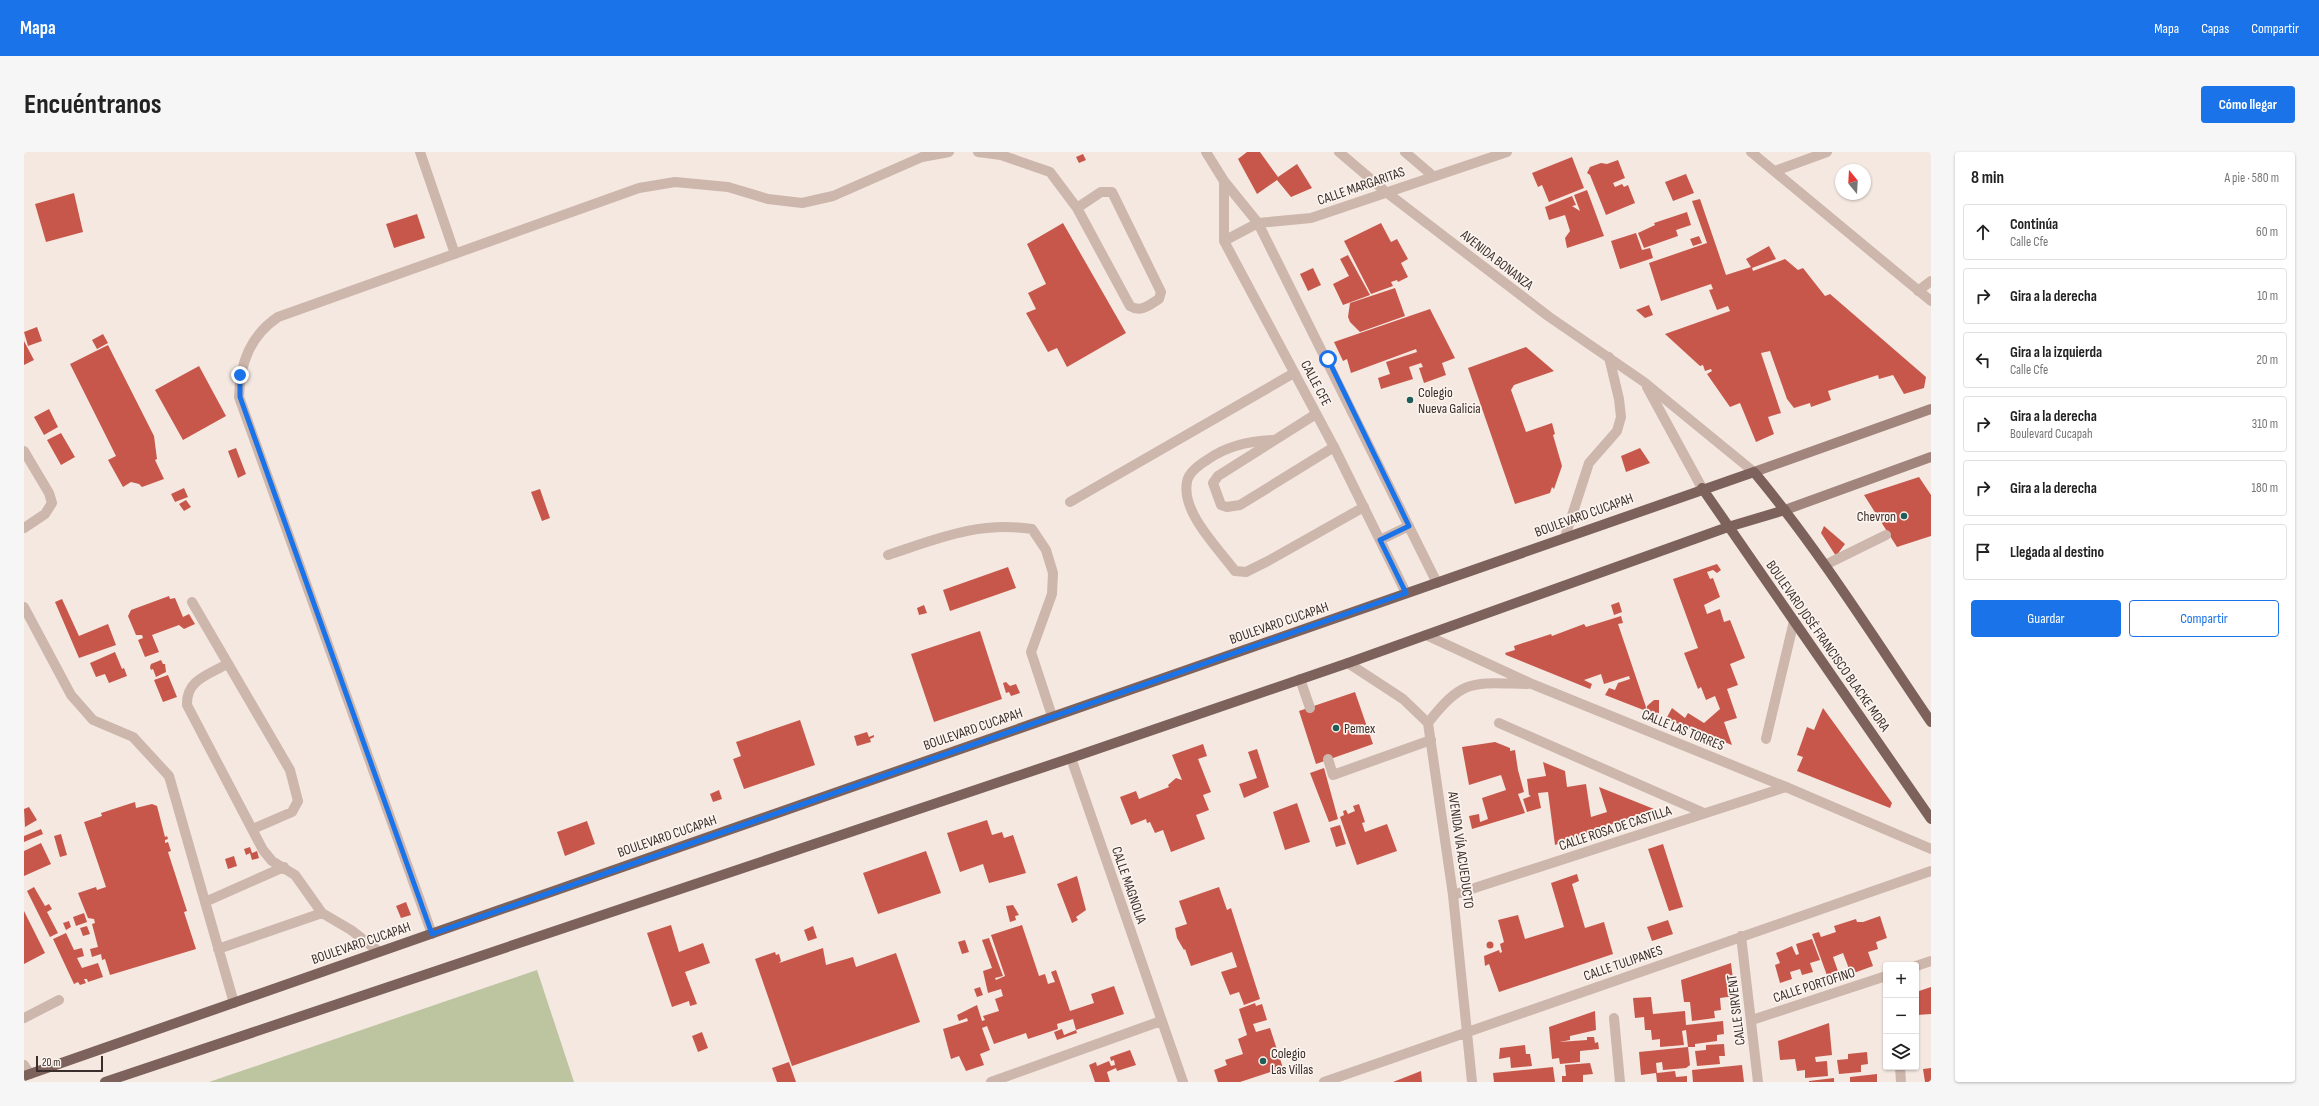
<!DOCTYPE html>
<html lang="es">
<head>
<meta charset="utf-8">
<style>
	:root { --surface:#fff; --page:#f6f6f6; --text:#222; --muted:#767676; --line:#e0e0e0; --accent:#1a73e8 }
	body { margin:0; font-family:"Sofia Sans Condensed",sans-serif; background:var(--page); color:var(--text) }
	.controls { position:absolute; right:12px; bottom:12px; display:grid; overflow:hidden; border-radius:4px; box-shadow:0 1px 3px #0004 }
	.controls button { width:36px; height:36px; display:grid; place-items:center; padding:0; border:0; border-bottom:1px solid var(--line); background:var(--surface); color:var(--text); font:20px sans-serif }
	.compass { position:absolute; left:1811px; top:12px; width:36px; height:36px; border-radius:50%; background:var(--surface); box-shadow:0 1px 3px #0004; rotate:342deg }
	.scale { position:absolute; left:12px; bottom:10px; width:67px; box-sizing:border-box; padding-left:4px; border:2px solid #3b2d2b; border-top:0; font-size:11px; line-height:14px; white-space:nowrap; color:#3b2d2b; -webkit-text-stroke:3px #fbf3ed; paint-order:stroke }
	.stop { position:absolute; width:12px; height:12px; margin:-9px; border:3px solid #1a73e8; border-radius:50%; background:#fff }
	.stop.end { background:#1a73e8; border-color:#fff; box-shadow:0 1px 4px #0008 }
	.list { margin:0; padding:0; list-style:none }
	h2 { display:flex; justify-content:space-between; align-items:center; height:52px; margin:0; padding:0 16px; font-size:17px }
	h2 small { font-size:13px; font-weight:400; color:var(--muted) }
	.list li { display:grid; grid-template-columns:26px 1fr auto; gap:12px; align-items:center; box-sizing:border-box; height:56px; margin:0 8px 8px; padding:0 8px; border:1px solid var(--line); border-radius:4px }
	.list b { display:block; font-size:15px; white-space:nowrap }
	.list p { margin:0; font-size:13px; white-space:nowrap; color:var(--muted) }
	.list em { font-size:13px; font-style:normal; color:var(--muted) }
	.actions { display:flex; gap:8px; padding:12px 16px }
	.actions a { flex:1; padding:9px 0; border:1px solid var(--accent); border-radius:4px; text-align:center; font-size:14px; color:var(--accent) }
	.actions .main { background:var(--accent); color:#fff }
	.icon { flex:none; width:22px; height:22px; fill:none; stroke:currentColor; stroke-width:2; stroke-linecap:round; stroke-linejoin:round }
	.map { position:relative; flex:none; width:1907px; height:930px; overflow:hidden; border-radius:4px }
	header { display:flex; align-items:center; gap:24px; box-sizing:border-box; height:56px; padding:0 20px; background:var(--accent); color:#fff }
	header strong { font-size:19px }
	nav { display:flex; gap:22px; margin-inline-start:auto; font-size:14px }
	.intro { display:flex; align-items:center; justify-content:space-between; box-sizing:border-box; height:96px; padding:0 24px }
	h1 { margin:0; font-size:28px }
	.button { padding:10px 18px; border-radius:4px; background:var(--accent); color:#fff; font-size:14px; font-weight:700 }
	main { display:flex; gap:24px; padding:0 24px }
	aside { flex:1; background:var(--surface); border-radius:4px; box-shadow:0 1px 3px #0004 }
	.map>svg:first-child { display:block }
	.green { fill:#bdc4a0 }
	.building { fill:#c8574b }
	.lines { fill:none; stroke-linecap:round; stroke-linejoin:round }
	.service { stroke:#cdb6ac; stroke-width:10 }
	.minor { stroke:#cdb6ac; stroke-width:10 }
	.tertiary { stroke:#cdb6ac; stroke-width:10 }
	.secondary { stroke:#a1857d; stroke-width:10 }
	.primary { stroke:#7d625c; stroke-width:10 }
	.route { stroke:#1a73e8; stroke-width:5 }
	.poi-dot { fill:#1f5d59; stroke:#fbf3ed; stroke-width:1.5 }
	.labels { text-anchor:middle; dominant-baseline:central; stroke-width:3.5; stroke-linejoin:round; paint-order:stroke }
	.street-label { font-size:14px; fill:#3b2d2b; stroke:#fbf3ed }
	.poi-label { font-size:14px; fill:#3b2d2b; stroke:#fbf3ed; text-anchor:start }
</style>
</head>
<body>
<header>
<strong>Mapa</strong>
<nav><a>Mapa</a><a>Capas</a><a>Compartir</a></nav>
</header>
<div class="intro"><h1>Encuéntranos</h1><a class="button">Cómo llegar</a></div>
<main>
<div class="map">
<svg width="1907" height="930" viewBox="0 0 1907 930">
	<rect width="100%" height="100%" fill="#f4e8e1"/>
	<path class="green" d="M513,818L550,930H185Z"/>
	<path class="building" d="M1223,0H1236L1254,25L1273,12L1288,36L1267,45L1253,28L1233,42L1214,7Z
		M1059,2L1062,8L1055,11L1052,5Z
		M1548,5L1560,36L1525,50L1518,33L1514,35L1508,21Z
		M1594,8L1601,26L1589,31L1591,35L1598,32L1600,35L1604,33L1611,51L1582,63L1566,23L1563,21L1566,15L1577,11L1583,12Z
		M1662,22L1670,41L1649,49L1641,30Z
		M1563,38L1580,84L1543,96L1541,86L1546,79L1541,63L1525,68L1521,55L1548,44L1552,53L1548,54L1556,59L1550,43Z
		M50,41L59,80L22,90L11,52Z
		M1676,47L1702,123L1727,115L1722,107L1745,94L1752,107L1728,116L1729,119L1761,107L1774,118L1779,116L1801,144L1806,142L1902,225L1900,236L1880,242L1869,223L1855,227L1854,223L1804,239L1807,248L1787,255L1786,251L1770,256L1763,247L1746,199L1737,201L1757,261L1744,265L1750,282L1732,290L1716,251L1706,255L1683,222L1688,219L1687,217L1681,219L1679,213L1676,214L1641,182L1706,159L1704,154L1693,158L1685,138L1689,137L1687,132L1637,149L1625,111L1683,91L1668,49Z
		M1663,60L1667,73L1652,78L1654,84L1620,96L1614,81L1631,73L1630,71Z
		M393,62L401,86L370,96L362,72Z
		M1039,71L1102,181L1043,215L1033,196L1024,200L1002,161L1012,157L1004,141L1022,132L1003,92Z
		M1357,71L1367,90L1373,87L1384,107L1377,111L1384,125L1374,130L1373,128L1367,130L1369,134L1347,142L1320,89Z
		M1612,81L1618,98L1626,96L1629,106L1596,117L1587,89Z
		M1675,84L1678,91L1669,94L1666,87Z
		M1324,103L1346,143L1319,153L1309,132L1325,124L1316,107Z
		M1289,116L1297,133L1284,139L1276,122Z
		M1371,136L1381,164L1336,180L1326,170L1324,165L1326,151Z
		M1625,153L1629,163L1621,166L1612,158Z
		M1406,157L1431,206L1418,211L1422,223L1400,231L1395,216L1399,215L1397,211L1385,215L1389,227L1357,237L1354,226L1366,222L1362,210L1393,200L1392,197L1327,221L1323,207L1319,209L1310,190Z
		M13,175L18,189L4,194L0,180Z
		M79,182L84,191L73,197L68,188Z
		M0,189L10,208L0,213Z
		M84,193L130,284L133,307L131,308L140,327L118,335L115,332L107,330L99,335L84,308L92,304L46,212Z
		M1502,195L1530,219L1490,233L1487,238L1502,280L1528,271L1531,282L1529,283L1538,314L1530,337L1528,335L1526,341L1491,352L1444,216Z
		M175,214L202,264L159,288L131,238Z
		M25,257L34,275L20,283L10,265Z
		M37,281L51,305L37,313L23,288Z
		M212,296L222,322L214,326L204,299Z
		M1616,296L1626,311L1602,320L1597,304Z
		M1895,325L1907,343V384L1873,395L1840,343Z
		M160,336L164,345L151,350L147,342Z
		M516,337L526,366L518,369L507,340Z
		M162,348L167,355L160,359L155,352Z
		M1800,374L1821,392L1812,404L1797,381Z
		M1693,412L1697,418L1693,421L1689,418L1683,420L1686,427L1689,426L1696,445L1680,453L1683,462L1696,457L1700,470L1706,468L1721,506L1706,512L1714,533L1703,537L1713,566L1700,570L1708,593L1642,567L1648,556L1661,566L1664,561L1680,571L1696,557L1691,544L1682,548L1677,535L1674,537L1660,501L1674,496L1649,427Z
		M984,415L992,436L926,459L919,438Z
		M145,444L146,447L151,446L159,465L165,462L171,472L160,477L155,473L128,483L135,500L121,505L114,488L119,486L118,483H112L104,464L107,458Z
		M38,447L55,484L84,472L92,493L55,506L31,450Z
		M1595,450L1598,460L1590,463L1587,453Z
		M900,453L903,461L895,463L893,456Z
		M1597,464L1599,471L1594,472L1623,558V554L1630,548H1635V564L1581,543L1585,536L1591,538L1594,531L1606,527L1605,524L1580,532L1577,522L1560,528L1568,532L1566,537L1482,503L1481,501L1491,498L1490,494L1527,482L1528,484L1560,472L1562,475Z
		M956,479L978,547L910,570L887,502Z
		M91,500L98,517L100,516L103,524L85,531L81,522L72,525L66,511Z
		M137,508L139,512H141L142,520L132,525L129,517L127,518L126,515L127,512Z
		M144,523L153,545L139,550L130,528Z
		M982,530L986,534L992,532L996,541L987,544L985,540L982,541L979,531Z
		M1331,540L1349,592L1292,612L1275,559Z
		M1799,556L1868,651L1866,656L1773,619L1779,605L1773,603L1783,575L1790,578Z
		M776,568L791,613L720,637L709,607L717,604L712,590Z
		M843,580L845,585L850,583V585L846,587L847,590L833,594L830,584Z
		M1471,590L1486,596V599L1491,598L1494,618L1500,640L1494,642L1501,661L1448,677L1445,664L1455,662L1456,670L1464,667L1458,646L1482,638L1477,623L1445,633L1438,595Z
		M1179,592L1183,604L1174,607L1187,640L1179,643L1185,658L1172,663L1181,687L1147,700L1139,678L1131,681L1126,670L1123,671L1122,667L1107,673L1096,645L1112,639L1115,647L1145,635L1144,633L1152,626L1158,628L1148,603Z
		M1233,597L1245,635L1220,646L1215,632L1233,626L1224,600Z
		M1519,610L1541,619L1543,635L1562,632L1567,665L1583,660L1575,635L1630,657L1531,693L1524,640L1514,641L1517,656L1503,660L1499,647L1507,644L1505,643L1503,627L1522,624Z
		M1300,616L1314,667L1305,670L1286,621Z
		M695,638L698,647L689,650L686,642Z
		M111,650L112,656L128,652L133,654L141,685L143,684L144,687L141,688V691L144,690L147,699L144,700L163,759L160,760L172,797L86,823L81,807L78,808L77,802L68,805L66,797L74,795L68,772L71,771L70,767L64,766L54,741L72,735L73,738L82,735L60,670L78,664L77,661Z
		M1273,651L1286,690L1261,698L1249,660Z
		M1335,652L1341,670L1338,671L1341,680L1363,672L1373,699L1333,713L1316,665L1320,663L1319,659L1322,658L1324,662L1331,659L1329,654Z
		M5,655L13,668L1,675L0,657Z
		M963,668L968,683L978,680L980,686L989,683L1002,721L965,731L959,712L936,720L923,681Z
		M563,669L571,692L541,704L533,680Z
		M1316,673L1322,692L1312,695L1306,676Z
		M17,677L19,682L0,690V684Z
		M37,682L43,703L36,705L30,684Z
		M17,691L27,712L0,724V699Z
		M1639,692L1659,755L1645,759L1624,697Z
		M226,695L228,701L233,699L235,706L228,708L226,701L222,703L220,697Z
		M902,699L917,741L854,762L839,721Z
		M210,704L213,714L204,717L201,707Z
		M1553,722L1555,729L1548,732L1561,776L1580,770L1589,802L1475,840L1465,812L1461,814L1460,804L1475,798L1476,801L1478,800L1476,792L1480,790L1474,768L1494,763L1501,787L1540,775L1527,731Z
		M1053,724L1062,758L1052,765L1054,768L1048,771L1033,732Z
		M10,735L21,754L25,752L28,757L23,760L34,781L26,785L3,739Z
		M1195,735L1203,758L1207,756L1236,847L1220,853L1215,840L1206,843L1197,820L1213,815L1208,800L1167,814L1161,797L1160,798L1153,786L1151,776L1163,772L1155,749Z
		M382,750L387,763L377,766L372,754Z
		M989,753L995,763L991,764L992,768L986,770L982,754Z
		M0,759L21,801L0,812Z
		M60,761L63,770L52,774L49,765Z
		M1856,764L1863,786L1852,790L1854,797L1844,800L1849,814L1827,822L1819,801L1809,805L1815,822L1813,827L1805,829L1788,782L1795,780L1797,785L1812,780L1810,774L1832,767L1833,770H1839Z
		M1644,768L1649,782L1628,789L1623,775Z
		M45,769L47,775L42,778L39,771Z
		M647,773L655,800L679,791L686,811L661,820L673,852L666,854L665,849L648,855L623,781Z
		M998,773L1015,824L1021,822L1024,832L1027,831L1031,830L1027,820L1032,818L1046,859L1070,851L1067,842L1090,834L1100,862L1052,878L1053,881L1033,888L1030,880L1038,877L1040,883L1052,878L1049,867L1033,872L1034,877L1004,887L1002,881L970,892L963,874L958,876L966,898L956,902L960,913L942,919L935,904L927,907L919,877L944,869L943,866L935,869L933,863L953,853L958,869L961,868L959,864L975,859L971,847L979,844L977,837L964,841L959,819L968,816L958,788L965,786L979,824L971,826L972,828L981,824L967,783Z
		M63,774L66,782L59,784L56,776Z
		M789,774L793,786L784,789L780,778Z
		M42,781L50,798L58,796L60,804L53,806L58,816L74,811L79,825L64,830L63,827H60L62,831L56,833L54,830L50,832L29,787Z
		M1788,787L1796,808L1786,811L1789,820L1778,823L1776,817L1766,820L1768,827L1756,831L1751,813L1756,811L1752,801L1768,794L1772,803L1775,802L1772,792Z
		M941,788L945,800L938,802L934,790Z
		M1462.5 793a3.5 3.5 0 1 1 7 0a3.5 3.5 0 1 1-7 0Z
		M799,796L802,813L829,805L832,815L872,801L896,870L768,914L731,807L751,800L752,803L755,802L757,809L755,811Z
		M1707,811L1711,844L1696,846L1697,858L1690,859L1691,866L1668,869L1666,850H1660L1657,828Z
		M956,835L959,843L953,845L950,837Z
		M1907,835V862L1893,863L1892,840Z
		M1627,845L1629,862L1661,859L1662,873L1699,869L1700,882L1693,883V889L1671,892V895H1664L1662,878L1658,879L1660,893L1636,895V887L1628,888L1627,878H1621L1620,865L1611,866L1609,846Z
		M1231,851L1232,854L1238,852L1243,868L1229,872L1232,880L1246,876L1259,916L1216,930H1194L1190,918L1203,913L1201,908L1219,902L1214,887L1223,883L1215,857Z
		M1571,859L1572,878L1546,884V888L1535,890L1563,888V885H1570L1571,891L1574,890L1575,897L1556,899V910L1536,912L1535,906L1528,907L1525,875Z
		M1805,871L1808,903L1791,905L1792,910L1803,909L1804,924L1781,926V918L1773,919L1771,907L1756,908L1754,889Z
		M678,880L684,896L674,900L668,884Z
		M1700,892L1701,904H1695L1696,912L1673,914L1671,899L1682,898V893Z
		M1501,893L1502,902H1506L1508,914L1487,916L1486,905L1475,907L1476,896Z
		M1664,895L1666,913L1662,916L1639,918L1638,910L1632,911L1633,921L1651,919L1652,925L1663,924V930H1633L1632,921L1617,923L1615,900Z
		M1106,898L1112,913L1093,919L1092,916L1083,920L1086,930H1071L1065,913L1072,910L1073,914L1085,909L1087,914L1091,913L1090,908L1087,909L1086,905Z
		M1843,900L1844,912L1837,913V920L1815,922L1813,908L1824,907V902Z
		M765,910L772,930H753L748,916Z
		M1566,911L1569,922L1559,923V930H1538V924H1542L1541,913Z
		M1718,913L1720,930H1669L1668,918Z
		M1529,915L1531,930H1470L1469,921Z
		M1907,916V930H1901L1899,917Z
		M1397,919L1398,930H1369Z
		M1853,922V930H1826V925Z
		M1810,926V930H1785V929Z"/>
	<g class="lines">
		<path class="service" d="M396,0L431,102
			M954,0L977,3L1026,20L1053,56L1077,40H1088L1137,140L1135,147C1125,153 1117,161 1106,154L1053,56
			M1894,139L1907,129
			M1292,262L1194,324L1189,331L1197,353L1203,355L1216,353L1310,295
			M1249,288C1225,289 1201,295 1183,308C1175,313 1164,321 1163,330C1157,360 1194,396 1211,419L1222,420L1244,409L1340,355
			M0,299L25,341L28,351L21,362L0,376
			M1046,350L1270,221
			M1541,385L1565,311L1593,279L1597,265L1595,247L1585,205
			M864,403C913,387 954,369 1008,377L1022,398L1029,421L1028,442L1007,500L1028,564
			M1801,413L1862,383
			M168,450L266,618L274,649L268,660L229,677
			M0,455L47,543L69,568L109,585L145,624L210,851
			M203,512C184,523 162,528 163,553L239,698L248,709L271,723L298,761L327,778L354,799
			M1276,527L1286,556
			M1742,587L1770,469
			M1304,607L1309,623L1407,588
			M181,750L260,715
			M408,782L215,245C216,211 226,184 254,165L615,36L651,30L704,35L744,47L778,51L809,44L898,5L925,0
			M194,797L298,761
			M0,866L35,848
			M0,913L6,922"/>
		<path class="minor" d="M1182,0L1200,29L1234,71L1413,431
			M1381,0L1409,24
			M1751,19L1803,0
			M1200,29V89L1310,295L1382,441
			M1200,89L1234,71L1287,66L1483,0
			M1356,388L1385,374
			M1475,571L1680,661
			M1047,606L1159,930
			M1429,743L1762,635
			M1717,784L1734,930
			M1892,814L1907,809
			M1590,866L1596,930
			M1728,868L1862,824
			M1876,915L1877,930
			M967,930L1137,869"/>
		<path class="tertiary" d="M1315,0L1362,40L1524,164L1620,230L1730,320
			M1727,0L1907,149
			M1623,235L1678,336
			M1402,483L1508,532L1762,635L1907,697
			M1324,511L1379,547L1404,571L1429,743L1448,930
			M1404,571C1439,525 1450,531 1504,532
			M1300,930L1907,719"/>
		<path class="secondary" d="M1730,320L1907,257
			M1761,358L1907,305"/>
		<path class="primary" d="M1678,336L1907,667
			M0,924L1730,320C1795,398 1850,486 1907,570
			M81,930L1047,606L1324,511L1704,375L1761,358"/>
	</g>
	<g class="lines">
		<path class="route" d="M216,223V245L408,782L1382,441L1356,388L1385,374L1304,207"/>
	</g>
	<g class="poi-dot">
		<circle cx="1386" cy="248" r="4"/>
		<circle cx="1880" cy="364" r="4"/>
		<circle cx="1312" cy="576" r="4"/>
		<circle cx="1239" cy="909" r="4"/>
	</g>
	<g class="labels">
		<g class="street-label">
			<text transform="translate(1337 34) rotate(-19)">CALLE MARGARITAS</text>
			<text transform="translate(1473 108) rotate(38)">AVENIDA BONANZA</text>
			<text transform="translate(1292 231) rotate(62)">CALLE CFE</text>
			<text transform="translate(1560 363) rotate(-20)">BOULEVARD CUCAPAH</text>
			<text transform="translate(1255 471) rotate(-19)">BOULEVARD CUCAPAH</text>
			<text transform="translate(1804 494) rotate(55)">BOULEVARD JOSÉ FRANCISCO BLACKE MORA</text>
			<text transform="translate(949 577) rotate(-19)">BOULEVARD CUCAPAH</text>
			<text transform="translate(1659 578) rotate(22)">CALLE LAS TORRES</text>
			<text transform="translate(1591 676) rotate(-18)">CALLE ROSA DE CASTILLA</text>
			<text transform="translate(643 684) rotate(-19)">BOULEVARD CUCAPAH</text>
			<text transform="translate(1437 698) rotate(82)">AVENIDA VÍA ACUEDUCTO</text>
			<text transform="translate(1105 733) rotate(71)">CALLE MAGNOLIA</text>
			<text transform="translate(337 791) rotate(-19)">BOULEVARD CUCAPAH</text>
			<text transform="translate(1599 811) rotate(-19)">CALLE TULIPANES</text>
			<text transform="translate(1790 833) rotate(-18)">CALLE PORTOFINO</text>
			<text transform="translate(1712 858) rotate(-97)">CALLE SIRVENT</text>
		</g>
		<g class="poi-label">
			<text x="1394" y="240">Colegio<tspan x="1394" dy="16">Nueva Galicia</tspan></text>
			<text x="1872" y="364" text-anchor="end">Chevron</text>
			<text x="1320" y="576">Pemex</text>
			<text x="1247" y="901">Colegio<tspan x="1247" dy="16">Las Villas</tspan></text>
		</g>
	</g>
</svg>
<div class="controls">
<button>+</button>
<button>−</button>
<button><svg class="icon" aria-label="layers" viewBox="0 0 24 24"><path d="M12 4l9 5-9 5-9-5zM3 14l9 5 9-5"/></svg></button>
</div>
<svg class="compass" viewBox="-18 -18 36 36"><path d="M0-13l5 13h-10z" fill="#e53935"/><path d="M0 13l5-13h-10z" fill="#767676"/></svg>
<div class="scale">20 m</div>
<div class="stop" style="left:1304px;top:207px"></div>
<div class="stop end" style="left:216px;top:223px"></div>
</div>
<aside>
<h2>8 min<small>A pie · 580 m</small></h2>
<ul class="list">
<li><svg class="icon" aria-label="ahead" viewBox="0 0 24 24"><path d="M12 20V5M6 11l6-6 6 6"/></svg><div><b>Continúa</b><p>Calle Cfe</p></div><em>60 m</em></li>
<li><svg class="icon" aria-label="right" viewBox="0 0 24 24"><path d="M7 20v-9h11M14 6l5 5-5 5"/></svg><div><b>Gira a la derecha</b></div><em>10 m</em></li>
<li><svg class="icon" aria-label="left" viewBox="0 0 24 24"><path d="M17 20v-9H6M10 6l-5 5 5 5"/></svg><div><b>Gira a la izquierda</b><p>Calle Cfe</p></div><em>20 m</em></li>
<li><svg class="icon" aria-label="right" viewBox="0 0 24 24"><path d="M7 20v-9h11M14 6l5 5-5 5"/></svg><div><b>Gira a la derecha</b><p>Boulevard Cucapah</p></div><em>310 m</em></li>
<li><svg class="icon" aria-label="right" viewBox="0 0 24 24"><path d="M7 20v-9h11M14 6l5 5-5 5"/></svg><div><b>Gira a la derecha</b></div><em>180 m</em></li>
<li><svg class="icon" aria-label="arrive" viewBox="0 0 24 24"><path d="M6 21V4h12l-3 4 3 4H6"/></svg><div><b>Llegada al destino</b></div></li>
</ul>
<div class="actions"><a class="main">Guardar</a><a>Compartir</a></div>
</aside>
</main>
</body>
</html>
